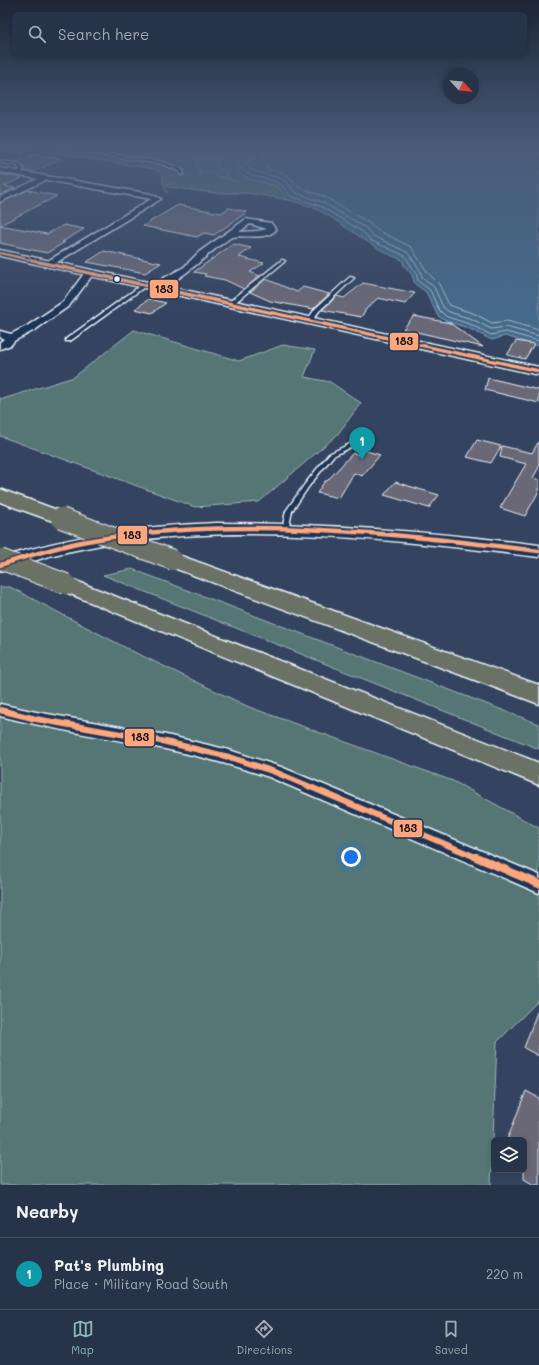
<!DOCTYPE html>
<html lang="en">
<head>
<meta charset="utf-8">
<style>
	:root { --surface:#273348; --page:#333f52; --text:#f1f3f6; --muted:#a4aab4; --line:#434e60; --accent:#8bbbb9 }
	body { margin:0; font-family:Mali,sans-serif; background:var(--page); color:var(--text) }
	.controls { position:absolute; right:12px; bottom:12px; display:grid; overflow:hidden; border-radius:6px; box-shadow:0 2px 6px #0003 }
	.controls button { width:36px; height:36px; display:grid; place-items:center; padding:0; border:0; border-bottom:1px solid var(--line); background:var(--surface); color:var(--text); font:20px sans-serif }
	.compass { position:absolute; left:443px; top:68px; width:36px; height:36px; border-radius:50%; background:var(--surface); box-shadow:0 2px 6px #0003; rotate:116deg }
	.you { position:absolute; left:351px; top:857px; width:14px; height:14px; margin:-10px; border:3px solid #fff; border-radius:50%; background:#1a73e8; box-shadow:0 0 0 6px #1a73e833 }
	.badge { display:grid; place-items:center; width:26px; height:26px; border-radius:50%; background:var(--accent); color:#fff; font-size:13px; font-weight:700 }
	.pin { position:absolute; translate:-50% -33px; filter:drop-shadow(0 1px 2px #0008) }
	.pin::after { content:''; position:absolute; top:21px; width:14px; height:12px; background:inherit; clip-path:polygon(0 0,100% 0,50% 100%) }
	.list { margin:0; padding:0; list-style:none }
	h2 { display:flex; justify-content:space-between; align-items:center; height:52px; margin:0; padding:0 16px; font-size:17px }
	h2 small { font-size:13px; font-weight:400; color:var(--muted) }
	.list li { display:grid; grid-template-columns:26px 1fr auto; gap:12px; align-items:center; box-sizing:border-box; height:72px; padding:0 16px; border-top:1px solid var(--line) }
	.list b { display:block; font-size:15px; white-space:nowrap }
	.list p { margin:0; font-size:13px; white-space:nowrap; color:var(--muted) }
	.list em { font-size:13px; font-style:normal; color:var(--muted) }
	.icon { flex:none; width:22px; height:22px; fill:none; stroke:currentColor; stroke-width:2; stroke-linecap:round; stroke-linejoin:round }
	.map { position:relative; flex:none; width:539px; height:1185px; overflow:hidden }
	.search { position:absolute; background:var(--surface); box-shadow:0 2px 6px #0003; left:12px; right:12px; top:12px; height:44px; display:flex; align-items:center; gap:10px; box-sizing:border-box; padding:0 14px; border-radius:6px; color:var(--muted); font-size:15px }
	.sheet { height:124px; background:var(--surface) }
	nav { display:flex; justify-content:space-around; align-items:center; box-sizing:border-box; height:56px; border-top:1px solid var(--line); background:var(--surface); font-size:11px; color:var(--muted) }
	nav a { display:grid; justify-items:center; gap:2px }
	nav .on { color:var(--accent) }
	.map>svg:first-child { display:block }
	.green { fill:#547675; stroke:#9eb4b6 }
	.water { fill:#446a8b; stroke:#86a0b7 }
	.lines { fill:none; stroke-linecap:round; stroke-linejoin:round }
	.shore { stroke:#a6bbcc; stroke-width:1 }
	.building { fill:#6b6876; stroke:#e8f1f8 }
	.service-casing { stroke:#e8f1f8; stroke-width:3 }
	.minor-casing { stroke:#e8f1f8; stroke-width:3 }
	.tertiary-casing { stroke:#e8f1f8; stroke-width:3 }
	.secondary-casing { stroke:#e8f1f8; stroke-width:3 }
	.motorway-casing { stroke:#e8f1f8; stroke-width:3 }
	.path { stroke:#e8f1f8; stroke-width:1.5; stroke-dasharray:0.5 1.5; stroke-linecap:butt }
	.service { fill:#1d3557; fill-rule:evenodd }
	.minor { fill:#1d3557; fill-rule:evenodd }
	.tertiary { fill:#1d3557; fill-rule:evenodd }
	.secondary { fill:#1d3557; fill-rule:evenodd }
	.motorway { fill:#6a7165; fill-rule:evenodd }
	.motorway-bridge-casing { stroke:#e8f1f8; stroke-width:22; stroke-linecap:butt }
	.motorway-bridge { stroke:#6a7165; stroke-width:20 }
	.bus-1-far4-casing { stroke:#1d3557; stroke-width:4 }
	.bus-1-far3-casing { stroke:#1d3557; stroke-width:5.5 }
	.bus-1-far2-casing { stroke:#1d3557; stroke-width:7 }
	.bus-1-far1-casing { stroke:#1d3557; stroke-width:9 }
	.bus-1-casing { stroke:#1d3557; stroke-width:10 }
	.bus-1-far4 { stroke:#fea67b; stroke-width:2.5 }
	.bus-1-far3 { stroke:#fea67b; stroke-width:3.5 }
	.bus-1-far2 { stroke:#fea67b; stroke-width:4.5 }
	.bus-1-far1 { stroke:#fea67b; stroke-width:6 }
	.bus-1 { stroke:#fea67b; stroke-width:8 }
	.bus-dot { fill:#e8f1f8; stroke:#1d3557; stroke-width:1.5 }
	.line-badge { stroke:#1d3557; stroke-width:1.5 }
	.pale-badge-label { font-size:11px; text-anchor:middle; font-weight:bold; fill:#111 }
</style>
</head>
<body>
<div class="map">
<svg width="539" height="1185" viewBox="0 0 539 1185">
	<rect width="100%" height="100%" fill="#344460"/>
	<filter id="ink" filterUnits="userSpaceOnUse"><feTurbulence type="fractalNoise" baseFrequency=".025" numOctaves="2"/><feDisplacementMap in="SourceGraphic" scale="8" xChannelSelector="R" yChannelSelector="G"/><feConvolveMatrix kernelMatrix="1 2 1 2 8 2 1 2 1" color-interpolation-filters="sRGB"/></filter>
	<g filter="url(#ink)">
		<path class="green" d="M16,147H274L251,155L238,166L244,177L275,186L283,191C286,197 287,199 294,201L249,193H214L169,187L163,184L162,174L155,169Z
			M134,330L239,361L283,345L315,350L304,377L330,382L361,403L337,435L259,502L195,507L0,436V398L3,399L74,377Z
			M132,569L539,724V749L103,575Z
			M0,587H10L130,650L249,707L453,781L539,828V1000L497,1042L491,1185H0Z"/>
		<path class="water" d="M274,147H539V346L505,336L492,340L468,328L446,321L438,316L426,292L415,284L412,275L404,265L402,260C371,248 347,225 318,210C309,205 298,203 289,200C283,196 283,190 276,186C263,180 250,183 239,172L238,166C246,155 260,149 274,147Z"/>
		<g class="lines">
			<path class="shore" d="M270,147L268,152L250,160L242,167V170C259,182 279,175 290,196L320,206L363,232L370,240L405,256L416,273L418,281L430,290L439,310L447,317L470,324L491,335L506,332L539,341
				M275,147L272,155L253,164L249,169L279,178L289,184L294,192L322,202L366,228L373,236L407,252L420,270L422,277L434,287L443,307L449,312L472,319L491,329L506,327L539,336
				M281,147L278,157L266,165V168L283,173L293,180L298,187L325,197L369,223L377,230L411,247L428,273L439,284L449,305L475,314L492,323L507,321L539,330"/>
		</g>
		<path class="building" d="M33,154L61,159L33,172L25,171V168L18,162Z
			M0,174L22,178L4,186L15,188L0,195Z
			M28,190L57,196L0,225L47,234L64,225L84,229L62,242H65L47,253L0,243V203Z
			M178,205L221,213L229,208L247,212L214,235L204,233L197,237L143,226Z
			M233,244L251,248L239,257L264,263L250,272L260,276L244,289L225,280L204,276L206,274L194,272Z
			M104,251L161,263L145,273L87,262Z
			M266,279L297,292L303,287L329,294L313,309L270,301L250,292Z
			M363,283L415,293L405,304L378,298L367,308L361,317L322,310L337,296L344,298Z
			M149,299L166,303L152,313L135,309Z
			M414,316L450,323L483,347L403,329Z
			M516,341L534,344L525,359L507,355Z
			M488,378L539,390V403L485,390Z
			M477,440L501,446L491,463L467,457Z
			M539,441V467L533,478L539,480V491L525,516L500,508L526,464L500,457L502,446L532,453Z
			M363,450L380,455L362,476L354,473L339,498L317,493L325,481H327L353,453L359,455Z
			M395,482L439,495L429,508L384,495Z
			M537,1012H539V1056L524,1048Z
			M526,1091L539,1098V1185H534L524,1179V1140H507Z"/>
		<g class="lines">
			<defs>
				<path id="service" d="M51,147H59L163,162L182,169L184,174L181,175L179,171L162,164Z
					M0,161L18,163L24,169L20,174H18L20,169L16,165L0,163Z
					M282,260L285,261L232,305H228V303Z
					M350,277L354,278L319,311L311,322H307V321L315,309Z
					M143,284L147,285L70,341H66V339Z
					M362,438L365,440L364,441L333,456L309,486L292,511L288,530L287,531H283L282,530L286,511L305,484L329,454Z"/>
				<path id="minor" d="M0,168L151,194L161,199L49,267L44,264L46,262L151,199L46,180L0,202V197L38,179L0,172Z
					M246,219L271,223L276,230C265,241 246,234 232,237C228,239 223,243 219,246C205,256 168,293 151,289V285L184,267L199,252ZM250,224L267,229L258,231L239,232Z
					M89,270L94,273L69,306L35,330L14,341L11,345L0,349V342L4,339L0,337V331L11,334L27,326L63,302L86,271Z
					M0,704L36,712L166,735L229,750L281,767L539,875V893L269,777C235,766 200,756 165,749C110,738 55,730 0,716Z"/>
				<path id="tertiary" d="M0,250L539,367V375L0,256Z"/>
				<path id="secondary" d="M216,523C324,523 432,532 539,545V557C407,541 261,524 129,541C102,544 75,550 49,556C33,561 17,567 0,571V558C74,535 140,526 216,523Z"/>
				<path id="motorway" d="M0,489L68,514L71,518L68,522L61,524L0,502Z
					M173,553L539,685V704L166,565L162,560L166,555Z
					M66,577L539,763V785L58,589L55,584L58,579Z"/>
			</defs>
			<use href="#service" class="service-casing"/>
			<use href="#minor" class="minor-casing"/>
			<use href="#tertiary" class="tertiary-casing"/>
			<use href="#secondary" class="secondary-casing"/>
			<use href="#motorway" class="motorway-casing"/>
			<path class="path" d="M175,147L190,150L209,147
				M220,147L227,148
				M203,157L216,158
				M196,158L200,178
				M198,169L238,182
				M222,178L228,175L218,168L216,161L220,154L230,147
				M165,192H168L164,188L167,184L177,182"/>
			<use href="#service" class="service"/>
			<use href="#minor" class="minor"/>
			<use href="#tertiary" class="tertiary"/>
			<use href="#secondary" class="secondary"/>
			<use href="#motorway" class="motorway"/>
			<defs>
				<path id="motorway-bridge" d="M61,518L173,560
					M0,559L66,584"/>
			</defs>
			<use href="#motorway-bridge" class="motorway-bridge-casing"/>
			<use href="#motorway-bridge" class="motorway-bridge"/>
			<defs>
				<path id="bus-1-far4" d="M0,253L44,263"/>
				<path id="bus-1-far3" d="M39,262L539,371"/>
				<path id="bus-1-far2" d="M0,565C29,556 58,546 87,541C237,515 390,533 539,551"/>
				<path id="bus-1-far1" d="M0,710L36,719L166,742L229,757L275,772L478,858"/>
				<path id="bus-1" d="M476,857L539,884"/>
			</defs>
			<use href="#bus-1-far4" class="bus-1-far4-casing"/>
			<use href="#bus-1-far3" class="bus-1-far3-casing"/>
			<use href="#bus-1-far2" class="bus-1-far2-casing"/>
			<use href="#bus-1-far1" class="bus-1-far1-casing"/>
			<use href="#bus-1" class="bus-1-casing"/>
			<use href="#bus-1-far4" class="bus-1-far4"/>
			<use href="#bus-1-far3" class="bus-1-far3"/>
			<use href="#bus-1-far2" class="bus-1-far2"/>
			<use href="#bus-1-far1" class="bus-1-far1"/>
			<use href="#bus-1" class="bus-1"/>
		</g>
	</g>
	<linearGradient id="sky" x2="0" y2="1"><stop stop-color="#1d2535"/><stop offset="0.47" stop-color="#4a5c7a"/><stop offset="1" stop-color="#4a5c7a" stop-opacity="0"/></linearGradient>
	<rect width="539" height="313" fill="url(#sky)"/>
	<circle class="bus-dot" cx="117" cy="279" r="3.5"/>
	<g class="line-badge">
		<rect x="149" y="279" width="30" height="20" rx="4" fill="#fea67b"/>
		<rect x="389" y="332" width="30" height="19" rx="4" fill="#fea67b"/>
		<rect x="117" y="525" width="31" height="20" rx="4" fill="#fea67b"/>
		<rect x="124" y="728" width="31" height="19" rx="4" fill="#fea67b"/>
		<rect x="393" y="819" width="30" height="19" rx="4" fill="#fea67b"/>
	</g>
	<g class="pale-badge-label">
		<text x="164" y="293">183</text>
		<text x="404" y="345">183</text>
		<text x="132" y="539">183</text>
		<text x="140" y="741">183</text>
		<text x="408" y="832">183</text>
	</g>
</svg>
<div class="controls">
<button><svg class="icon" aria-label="layers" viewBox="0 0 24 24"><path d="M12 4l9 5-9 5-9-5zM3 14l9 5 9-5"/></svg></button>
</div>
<svg class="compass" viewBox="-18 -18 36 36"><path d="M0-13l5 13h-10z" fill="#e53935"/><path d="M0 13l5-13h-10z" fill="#a4aab4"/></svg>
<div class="you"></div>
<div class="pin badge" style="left:362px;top:460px;background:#0f9aa8">1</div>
<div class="search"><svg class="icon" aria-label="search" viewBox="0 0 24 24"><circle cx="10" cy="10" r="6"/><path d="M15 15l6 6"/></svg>Search here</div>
</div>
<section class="sheet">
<h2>Nearby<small></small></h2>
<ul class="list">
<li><span class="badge" style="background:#0f9aa8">1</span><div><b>Pat's Plumbing</b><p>Place · Military Road South</p></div><em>220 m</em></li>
</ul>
</section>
<nav>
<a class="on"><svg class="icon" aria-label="map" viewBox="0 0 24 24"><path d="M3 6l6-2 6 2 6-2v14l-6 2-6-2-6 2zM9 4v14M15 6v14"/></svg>Map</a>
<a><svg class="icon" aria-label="directions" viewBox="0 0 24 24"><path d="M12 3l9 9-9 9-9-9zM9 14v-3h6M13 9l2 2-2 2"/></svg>Directions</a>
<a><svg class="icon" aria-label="saved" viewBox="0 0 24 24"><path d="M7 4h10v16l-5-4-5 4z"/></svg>Saved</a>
</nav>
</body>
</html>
